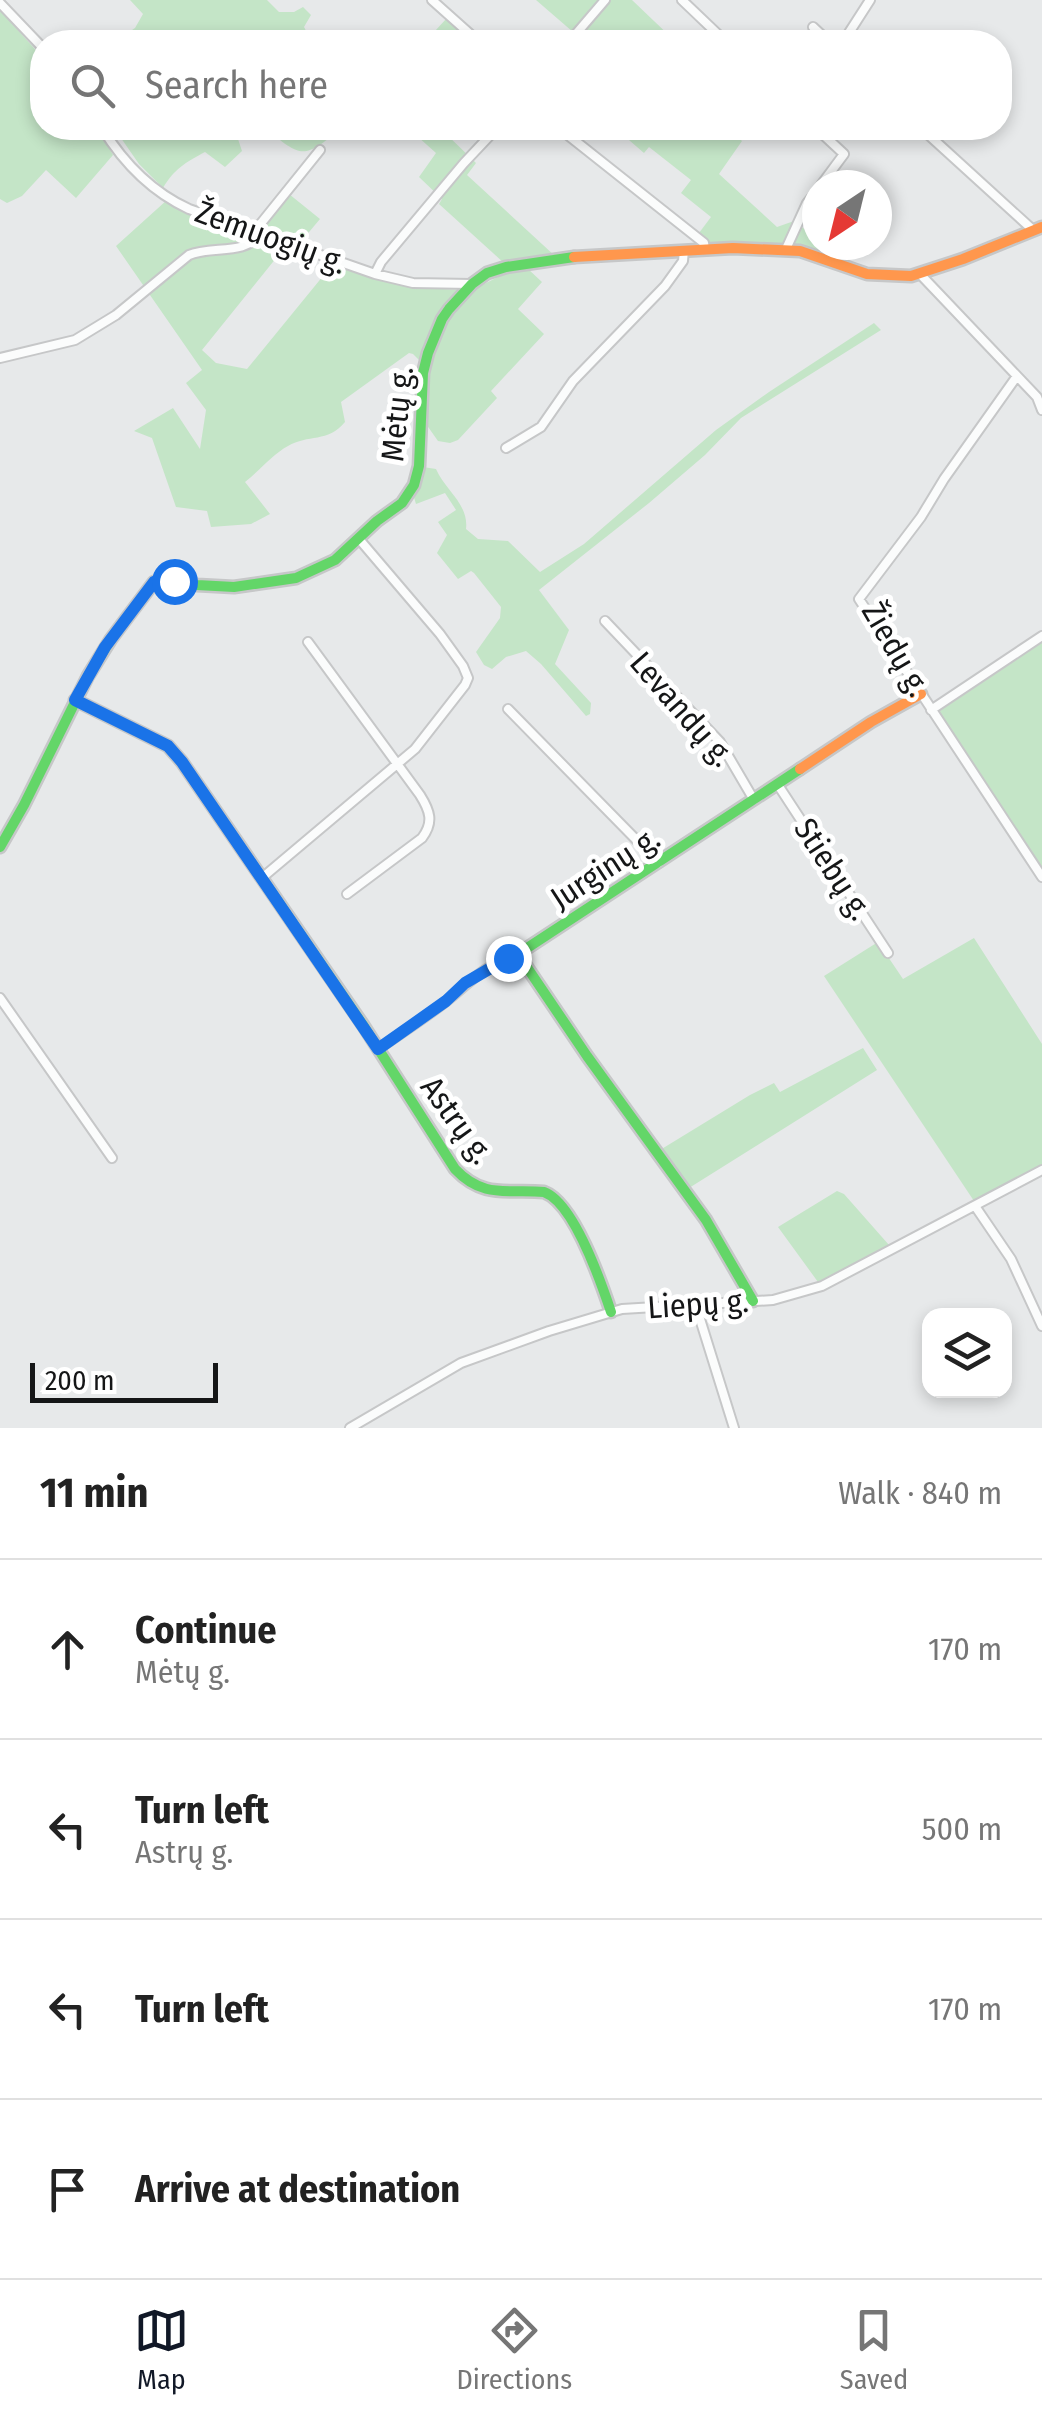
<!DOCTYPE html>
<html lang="en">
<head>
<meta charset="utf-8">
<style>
	:root { --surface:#fff; --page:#f6f6f6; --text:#222; --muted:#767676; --line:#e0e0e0; --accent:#111827 }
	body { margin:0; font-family:"Fira Sans Condensed",sans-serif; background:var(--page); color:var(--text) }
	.controls { position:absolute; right:30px; bottom:30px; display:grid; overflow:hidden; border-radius:20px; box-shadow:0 5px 15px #0003 }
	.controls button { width:90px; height:90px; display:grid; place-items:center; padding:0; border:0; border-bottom:2px solid var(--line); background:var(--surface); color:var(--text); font:50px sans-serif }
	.compass { position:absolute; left:802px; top:170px; width:90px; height:90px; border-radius:50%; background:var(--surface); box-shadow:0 5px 15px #0003; rotate:215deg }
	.scale { position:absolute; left:30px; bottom:25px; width:188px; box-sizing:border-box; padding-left:10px; border:5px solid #151617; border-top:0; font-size:28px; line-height:35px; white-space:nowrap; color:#151617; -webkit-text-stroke:8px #fff; paint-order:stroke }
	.stop { position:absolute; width:30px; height:30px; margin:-22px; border:8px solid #1a73e8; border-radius:50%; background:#fff }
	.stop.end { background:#1a73e8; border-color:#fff; box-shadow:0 2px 10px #0008 }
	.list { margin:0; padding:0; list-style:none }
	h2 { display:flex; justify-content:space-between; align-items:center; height:130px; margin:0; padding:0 40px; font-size:42px }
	h2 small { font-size:32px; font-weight:400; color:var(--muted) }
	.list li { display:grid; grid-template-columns:65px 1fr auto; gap:30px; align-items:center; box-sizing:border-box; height:180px; padding:0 40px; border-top:2px solid var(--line) }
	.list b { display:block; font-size:38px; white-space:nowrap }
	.list p { margin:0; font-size:32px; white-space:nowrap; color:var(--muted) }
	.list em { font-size:32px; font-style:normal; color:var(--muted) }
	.icon { flex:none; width:55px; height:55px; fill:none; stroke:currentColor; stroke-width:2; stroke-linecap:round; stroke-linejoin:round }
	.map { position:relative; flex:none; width:1042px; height:1428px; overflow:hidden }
	.search { position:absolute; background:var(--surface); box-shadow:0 5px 15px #0003; left:30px; right:30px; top:30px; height:110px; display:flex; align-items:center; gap:25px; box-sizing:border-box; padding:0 35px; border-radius:40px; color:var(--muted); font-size:38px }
	.sheet { height:850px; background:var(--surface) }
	nav { display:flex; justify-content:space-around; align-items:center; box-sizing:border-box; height:140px; border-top:2px solid var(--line); background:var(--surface); font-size:28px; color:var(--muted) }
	nav a { display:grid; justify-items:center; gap:5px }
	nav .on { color:var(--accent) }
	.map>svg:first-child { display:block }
	.green { fill:#c4e5c7 }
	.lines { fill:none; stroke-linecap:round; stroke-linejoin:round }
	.street-casing { stroke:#c6c7c8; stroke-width:12 }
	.fast-casing { stroke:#c6c7c8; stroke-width:15 }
	.slow-casing { stroke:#c6c7c8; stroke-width:15 }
	.street { stroke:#fbfcfc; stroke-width:8 }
	.fast { stroke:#63d668; stroke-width:10 }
	.slow { stroke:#ff974d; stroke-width:10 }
	.route { stroke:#1a73e8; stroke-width:12 }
	.labels { text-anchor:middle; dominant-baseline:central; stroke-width:10; stroke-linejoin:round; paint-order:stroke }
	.street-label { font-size:32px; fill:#151617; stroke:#fff }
</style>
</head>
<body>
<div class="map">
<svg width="1042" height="1428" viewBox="0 0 1042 1428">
	<rect width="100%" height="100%" fill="#e7e9ea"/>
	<path class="green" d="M130,0H267L279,12H294L303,7L311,15L304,27L312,42H114L135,28L143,14Z
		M536,0H632L676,42H565L573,32Z
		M0,10L42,57V128H98L113,155L76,198L46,170L22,196L7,203L0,199Z
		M446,19L472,42H425Z
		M114,128H251L238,139L242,151L225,167L205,152C186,162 174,169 163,188L139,164Z
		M265,128H342C303,159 303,159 265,128Z
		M408,128H440L476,163L467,175L555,256L504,263L439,204L442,199L419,177L436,153Z
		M615,128H740L735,134L742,141L719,174L777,227L794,221L817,239V245H825L850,265L773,245L712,244L699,233L711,217L681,193L691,180L649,147L644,153Z
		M289,194L320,219L299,244L259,230Z
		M167,200L204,218L285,247L202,350L216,363L247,369L332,265L408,287L460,290L476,288L506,273L527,268L542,282L518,309L544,334L491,391L497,398L458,440L450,443L438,441L426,424L429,370L413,354L409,353L341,402L345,422C328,443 308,434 288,446C273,454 259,471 245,482L270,514L251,524L211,527L207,511L176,507L152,438L134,431L173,408L200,449L206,410L186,383L202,370L116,246Z
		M874,323L881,330L741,418L705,455L649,503L539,590L569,630L555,664L591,703L590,714L586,716L541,664L526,651L506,657L492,669L484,665L476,652L500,618L501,607L474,573L471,571L458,579L437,553L447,535L438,522L456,510L445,493L416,504L413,494L423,467L436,469C445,490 469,504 466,529L478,539L508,541L540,572L584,544L716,430L769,392Z
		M1042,641V869L938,712L948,704L947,700Z
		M974,938L1042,1044V1164L974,1201L824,976L878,942L903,979Z
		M863,1048L877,1070L689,1188L660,1150L750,1095L774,1083L780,1092Z
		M837,1191L844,1194L889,1245L818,1282L778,1227Z"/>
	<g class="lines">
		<defs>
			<path id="street" d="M432,0L479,42
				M682,0L726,42
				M0,3L42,47
				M813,27L829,42
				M569,42L605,0
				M843,42L870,0
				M102,128C123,162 152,192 189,209L375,274L413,283L471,284
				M559,128L704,243L705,249
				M816,128L844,154L821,185
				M921,128L1033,230
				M254,232L320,150
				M786,249L807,203L817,191
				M375,274L381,262L464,163L497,128
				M920,274L1037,397L1042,410
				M0,358L75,340L116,315L189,255C211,245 246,256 259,234
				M1017,376L944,479L921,517L859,599L1042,877
				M506,448L541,427L573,381L665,286L683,261L684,250
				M605,621L720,742L754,800
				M308,642L420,795C430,811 434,822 422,838L347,894
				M508,709L659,863
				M931,710L1042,636
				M778,785L888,953
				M263,877L415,749L465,685L468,678L463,666L440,634L359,539
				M0,998L112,1158
				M378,1049C400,1034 423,1019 444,1003C469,983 486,964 518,954
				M975,1206L1011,1259L1042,1326
				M695,1303L734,1428
				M350,1428L461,1363L549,1331L622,1309L773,1300L822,1286L1042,1170"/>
			<path id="fast" d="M75,700L168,746L182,762L363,1025L455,1169C483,1199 508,1189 544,1192C574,1203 601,1282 611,1312
				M0,847L24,805L88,676L111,639L154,582L166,578L197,585L234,587L296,578L335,560L377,521L402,503L414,485L419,466L423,373L428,353L442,319L449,309L472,284L487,273L506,267L574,257
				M753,1301L706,1220L587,1056L518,954L800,769"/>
			<path id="slow" d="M574,257L733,248L800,251L867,274L911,276L963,259L1042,227
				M800,769L871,722L921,694"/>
		</defs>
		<use href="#street" class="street-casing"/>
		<use href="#fast" class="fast-casing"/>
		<use href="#slow" class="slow-casing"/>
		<use href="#street" class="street"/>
		<use href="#fast" class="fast"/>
		<use href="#slow" class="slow"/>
	</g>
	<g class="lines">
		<path class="route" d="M174,581L166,578L154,582L105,647L75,700L168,746L182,762L378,1049L446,1001L465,983L508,958"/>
	</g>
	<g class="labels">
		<g class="street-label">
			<text transform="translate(271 237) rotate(20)">Žemuogių g.</text>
			<text transform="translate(397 414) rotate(-84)">Mėtų g.</text>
			<text transform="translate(896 649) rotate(60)">Žiedų g.</text>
			<text transform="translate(682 709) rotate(49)">Levandų g.</text>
			<text transform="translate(605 868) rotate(-33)">Jurginų g.</text>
			<text transform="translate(833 869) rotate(57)">Stiebų g.</text>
			<text transform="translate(457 1120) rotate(54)">Astrų g.</text>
			<text transform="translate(698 1304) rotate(-4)">Liepų g.</text>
		</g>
	</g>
</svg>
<div class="controls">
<button><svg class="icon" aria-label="layers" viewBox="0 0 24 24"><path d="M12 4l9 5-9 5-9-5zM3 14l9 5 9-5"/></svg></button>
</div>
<svg class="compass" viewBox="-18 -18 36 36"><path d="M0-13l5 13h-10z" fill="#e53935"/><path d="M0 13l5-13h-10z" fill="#767676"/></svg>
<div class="scale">200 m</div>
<div class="stop" style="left:174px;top:581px"></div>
<div class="stop end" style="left:508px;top:958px"></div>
<div class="search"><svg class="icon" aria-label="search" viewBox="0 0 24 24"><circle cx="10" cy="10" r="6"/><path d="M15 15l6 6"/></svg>Search here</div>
</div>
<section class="sheet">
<h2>11 min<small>Walk · 840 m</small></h2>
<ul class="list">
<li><svg class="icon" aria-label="ahead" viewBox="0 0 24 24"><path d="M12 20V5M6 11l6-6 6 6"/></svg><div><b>Continue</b><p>Mėtų g.</p></div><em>170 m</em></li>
<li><svg class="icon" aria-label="left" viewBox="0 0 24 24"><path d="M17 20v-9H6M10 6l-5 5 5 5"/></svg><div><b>Turn left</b><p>Astrų g.</p></div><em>500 m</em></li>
<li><svg class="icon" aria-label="left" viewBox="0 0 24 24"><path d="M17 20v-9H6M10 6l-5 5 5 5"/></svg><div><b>Turn left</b></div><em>170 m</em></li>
<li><svg class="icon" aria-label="arrive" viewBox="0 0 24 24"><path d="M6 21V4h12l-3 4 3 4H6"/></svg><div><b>Arrive at destination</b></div></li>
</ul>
</section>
<nav>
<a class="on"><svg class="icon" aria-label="map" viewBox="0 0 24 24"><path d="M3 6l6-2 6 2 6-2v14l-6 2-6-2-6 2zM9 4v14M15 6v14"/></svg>Map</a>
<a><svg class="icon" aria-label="directions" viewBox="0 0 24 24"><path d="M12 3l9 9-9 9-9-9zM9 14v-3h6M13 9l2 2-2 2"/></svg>Directions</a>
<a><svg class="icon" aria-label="saved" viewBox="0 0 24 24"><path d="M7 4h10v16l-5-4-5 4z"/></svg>Saved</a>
</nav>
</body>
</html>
